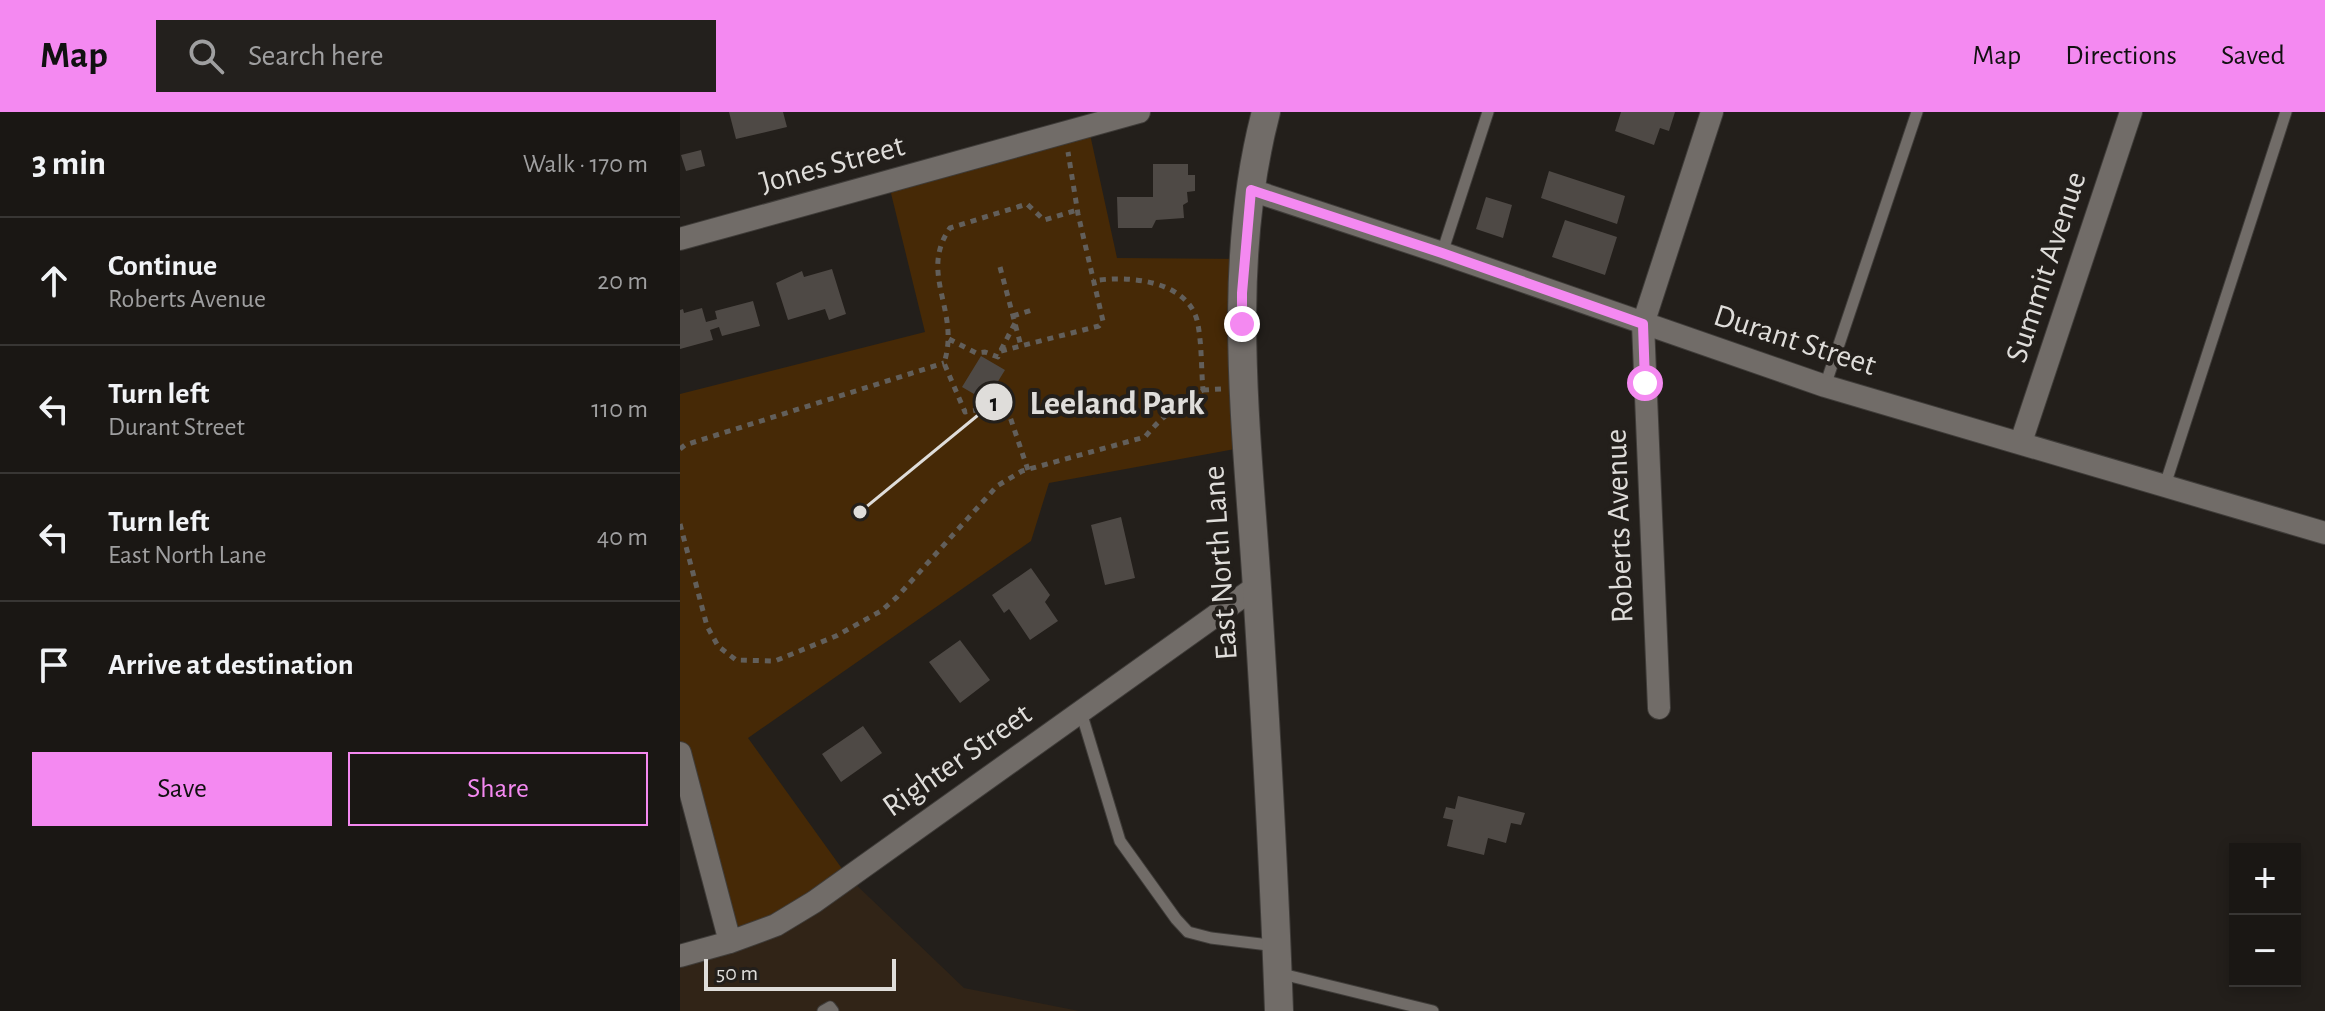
<!DOCTYPE html>
<html lang="en">
<head>
<meta charset="utf-8">
<style>
	:root { --surface:#1a1714; --page:#23201d; --text:#f1f3f6; --muted:#9f9fa0; --line:#383634; --accent:#f489f1 }
	body { margin:0; font-family:"Alegreya Sans",sans-serif; background:var(--page); color:var(--text) }
	.controls { position:absolute; right:24px; bottom:24px; display:grid; overflow:hidden; border-radius:0px; box-shadow:0 4px 12px #0003 }
	.controls button { width:72px; height:72px; display:grid; place-items:center; padding:0; border:0; border-bottom:2px solid var(--line); background:var(--surface); color:var(--text); font:40px sans-serif }
	.scale { position:absolute; left:24px; bottom:20px; width:192px; box-sizing:border-box; padding-left:8px; border:4px solid #dfddda; border-top:0; font-size:22px; line-height:28px; white-space:nowrap; color:#dfddda; -webkit-text-stroke:6px #231f1b; paint-order:stroke }
	.stop { position:absolute; width:24px; height:24px; margin:-18px; border:6px solid #f489f1; border-radius:50%; background:#fff }
	.stop.end { background:#f489f1; border-color:#fff; box-shadow:0 2px 8px #0008 }
	.list { margin:0; padding:0; list-style:none }
	h2 { display:flex; justify-content:space-between; align-items:center; height:104px; margin:0; padding:0 32px; font-size:34px }
	h2 small { font-size:26px; font-weight:400; color:var(--muted) }
	.list li { display:grid; grid-template-columns:52px 1fr auto; gap:24px; align-items:center; box-sizing:border-box; height:128px; padding:0 32px; border-top:2px solid var(--line) }
	.list b { display:block; font-size:30px; white-space:nowrap }
	.list p { margin:0; font-size:26px; white-space:nowrap; color:var(--muted) }
	.list em { font-size:26px; font-style:normal; color:var(--muted) }
	.actions { display:flex; gap:16px; padding:24px 32px }
	.actions a { flex:1; padding:18px 0; border:2px solid var(--accent); border-radius:0px; text-align:center; font-size:28px; color:var(--accent) }
	.actions .main { background:var(--accent); color:#111 }
	.icon { flex:none; width:44px; height:44px; fill:none; stroke:currentColor; stroke-width:2; stroke-linecap:round; stroke-linejoin:round }
	.map { position:relative; flex:none; width:1645px; height:899px; overflow:hidden }
	header { display:flex; align-items:center; gap:48px; box-sizing:border-box; height:112px; padding:0 40px; background:var(--accent); color:#111 }
	header strong { font-size:38px }
	nav { display:flex; gap:44px; margin-inline-start:auto; font-size:28px }
	.search { width:560px; height:72px; background:var(--page); display:flex; align-items:center; gap:20px; box-sizing:border-box; padding:0 28px; border-radius:0px; color:var(--muted); font-size:30px }
	main { display:flex }
	aside { flex:1; background:var(--surface) }
	.map>svg:first-child { display:block }
	.industrial { fill:#312417 }
	.green { fill:#462906 }
	.building { fill:#4e4945 }
	.lines { fill:none; stroke-linecap:round; stroke-linejoin:round }
	.service-casing { stroke:#3f3c39; stroke-width:13 }
	.minor-casing { stroke:#3f3c39; stroke-width:24 }
	.tertiary-casing { stroke:#3f3c39; stroke-width:30 }
	.path { stroke:#625f5b; stroke-width:5; stroke-dasharray:6 6; stroke-linecap:butt }
	.service { stroke:#716c68; stroke-width:11 }
	.minor { stroke:#716c68; stroke-width:22 }
	.tertiary { stroke:#716c68; stroke-width:28 }
	.route { stroke:#f489f1; stroke-width:10 }
	.labels { text-anchor:middle; dominant-baseline:central; stroke-width:8; stroke-linejoin:round; paint-order:stroke }
	.street-label { font-size:32px; fill:#dfddda; stroke:#231f1b }
	.leader { fill:none; stroke:#dfddda; stroke-width:3 }
	.callout-dot { fill:#dfddda; stroke:#231f1b; stroke-width:3 }
	.mark-label { font-size:24px; text-anchor:middle; font-weight:bold; fill:#111 }
	.callout-label { font-size:34px; text-anchor:middle; font-weight:bold; fill:#dfddda; stroke:#231f1b; stroke-width:8; stroke-linejoin:round; paint-order:stroke }
</style>
</head>
<body>
<header>
<strong>Map</strong>
<div class="search"><svg class="icon" aria-label="search" viewBox="0 0 24 24"><circle cx="10" cy="10" r="6"/><path d="M15 15l6 6"/></svg>Search here</div>
<nav><a>Map</a><a>Directions</a><a>Saved</a></nav>
</header>
<main>
<aside>
<h2>3 min<small>Walk · 170 m</small></h2>
<ul class="list">
<li><svg class="icon" aria-label="ahead" viewBox="0 0 24 24"><path d="M12 20V5M6 11l6-6 6 6"/></svg><div><b>Continue</b><p>Roberts Avenue</p></div><em>20 m</em></li>
<li><svg class="icon" aria-label="left" viewBox="0 0 24 24"><path d="M17 20v-9H6M10 6l-5 5 5 5"/></svg><div><b>Turn left</b><p>Durant Street</p></div><em>110 m</em></li>
<li><svg class="icon" aria-label="left" viewBox="0 0 24 24"><path d="M17 20v-9H6M10 6l-5 5 5 5"/></svg><div><b>Turn left</b><p>East North Lane</p></div><em>40 m</em></li>
<li><svg class="icon" aria-label="arrive" viewBox="0 0 24 24"><path d="M6 21V4h12l-3 4 3 4H6"/></svg><div><b>Arrive at destination</b></div></li>
</ul>
<div class="actions"><a class="main">Save</a><a>Share</a></div>
</aside>
<div class="map">
<svg width="1645" height="899" viewBox="0 0 1645 899">
	<rect width="100%" height="100%" fill="#231f1b"/>
	<path class="industrial" d="M168,765L284,876L399,899H0V844Z"/>
	<path class="green" d="M408,13L437,146L565,147L566,335L369,371L351,429L68,626L168,765L50,830L0,641V282L245,220L208,69Z"/>
	<path class="building" d="M49,0H103L107,15L56,27Z
		M941,0H995L989,19L980,16L974,33L935,19Z
		M21,38L25,54L6,59L1,43Z
		M473,52H508V63H515V79L507,80L508,90L503,93L504,106L476,108L472,116H438L437,85H473Z
		M869,59L945,84L937,112L861,86Z
		M806,85L832,93L823,126L796,117Z
		M885,108L937,125L925,163L872,145Z
		M152,157L166,202L149,208L145,197L108,208L96,171L122,159L124,165Z
		M73,189L80,214L42,224L39,215L30,218L33,228L0,237V198L3,197L4,201L22,196L26,210L37,207L35,199Z
		M301,244L325,258L306,289L282,275Z
		M441,405L455,466L425,473L411,413Z
		M351,456L370,483L365,490L378,509L350,528L329,497L324,501L312,483Z
		M280,528L310,568L280,591L249,550Z
		M183,614L202,641L161,670L142,642Z
		M778,684L845,701L841,713L831,711L826,731L808,726L804,743L767,734L773,708L763,706L766,695L775,697Z"/>
	<g class="lines">
		<defs>
			<path id="service" d="M762,141L808,0
				M1145,274L1237,0
				M1485,373L1606,0
				M401,600L440,729L496,807L508,820L531,826L597,834
				M598,861L753,899
				M143,899L150,895L153,899"/>
			<path id="minor" d="M571,78L762,141L1145,274L1645,421
				M0,127L459,0
				M1341,330L1451,0
				M979,596L963,212L1032,0
				M0,641L50,830
				M0,844L50,830L96,813L134,790L577,474"/>
			<path id="tertiary" d="M586,0C545,155 567,318 577,476C586,617 594,758 599,899"/>
		</defs>
		<use href="#service" class="service-casing"/>
		<use href="#minor" class="minor-casing"/>
		<use href="#tertiary" class="tertiary-casing"/>
		<path class="path" d="M320,155L341,234
			M333,204L352,198
			M269,227L296,241L305,240L318,245L321,239L419,214L423,209L398,102L388,40
			M321,238L335,211
			M523,278L542,277
			M0,337L5,333L264,251
			M348,358L326,293L285,300L264,251C281,199 238,162 270,116L347,92L364,108L397,98
			M0,412L27,514L38,534L56,548L95,549L156,524L201,499L217,485L317,374L342,359L465,325C481,305 500,291 523,278C521,255 522,230 517,208C506,168 447,163 413,169"/>
		<use href="#service" class="service"/>
		<use href="#minor" class="minor"/>
		<use href="#tertiary" class="tertiary"/>
	</g>
	<g class="lines">
		<path class="route" d="M562,212V181L571,78L762,141L963,212L965,271"/>
	</g>
	<g class="labels">
		<g class="street-label">
			<text transform="translate(152 52) rotate(-15)">Jones Street</text>
			<text transform="translate(1366 155) rotate(-72)">Summit Avenue</text>
			<text transform="translate(1115 228) rotate(18)">Durant Street</text>
			<text transform="translate(939 414) rotate(-92)">Roberts Avenue</text>
			<text transform="translate(540 451) rotate(-94)">East North Lane</text>
			<text transform="translate(277 648) rotate(-35)">Righter Street</text>
		</g>
	</g>
	<path class="leader" d="M180 400L314 290"/>
	<g class="callout-dot">
		<circle cx="180" cy="400" r="8"/>
		<circle cx="314" cy="290" r="20"/>
	</g>
	<g class="mark-label">
		<text x="314" y="299">1</text>
	</g>
	<g class="callout-label">
		<text x="437" y="302">Leeland Park</text>
	</g>
</svg>
<div class="controls">
<button>+</button>
<button>−</button>
</div>
<div class="scale">50 m</div>
<div class="stop" style="left:965px;top:271px"></div>
<div class="stop end" style="left:562px;top:212px"></div>
</div>
</main>
</body>
</html>
